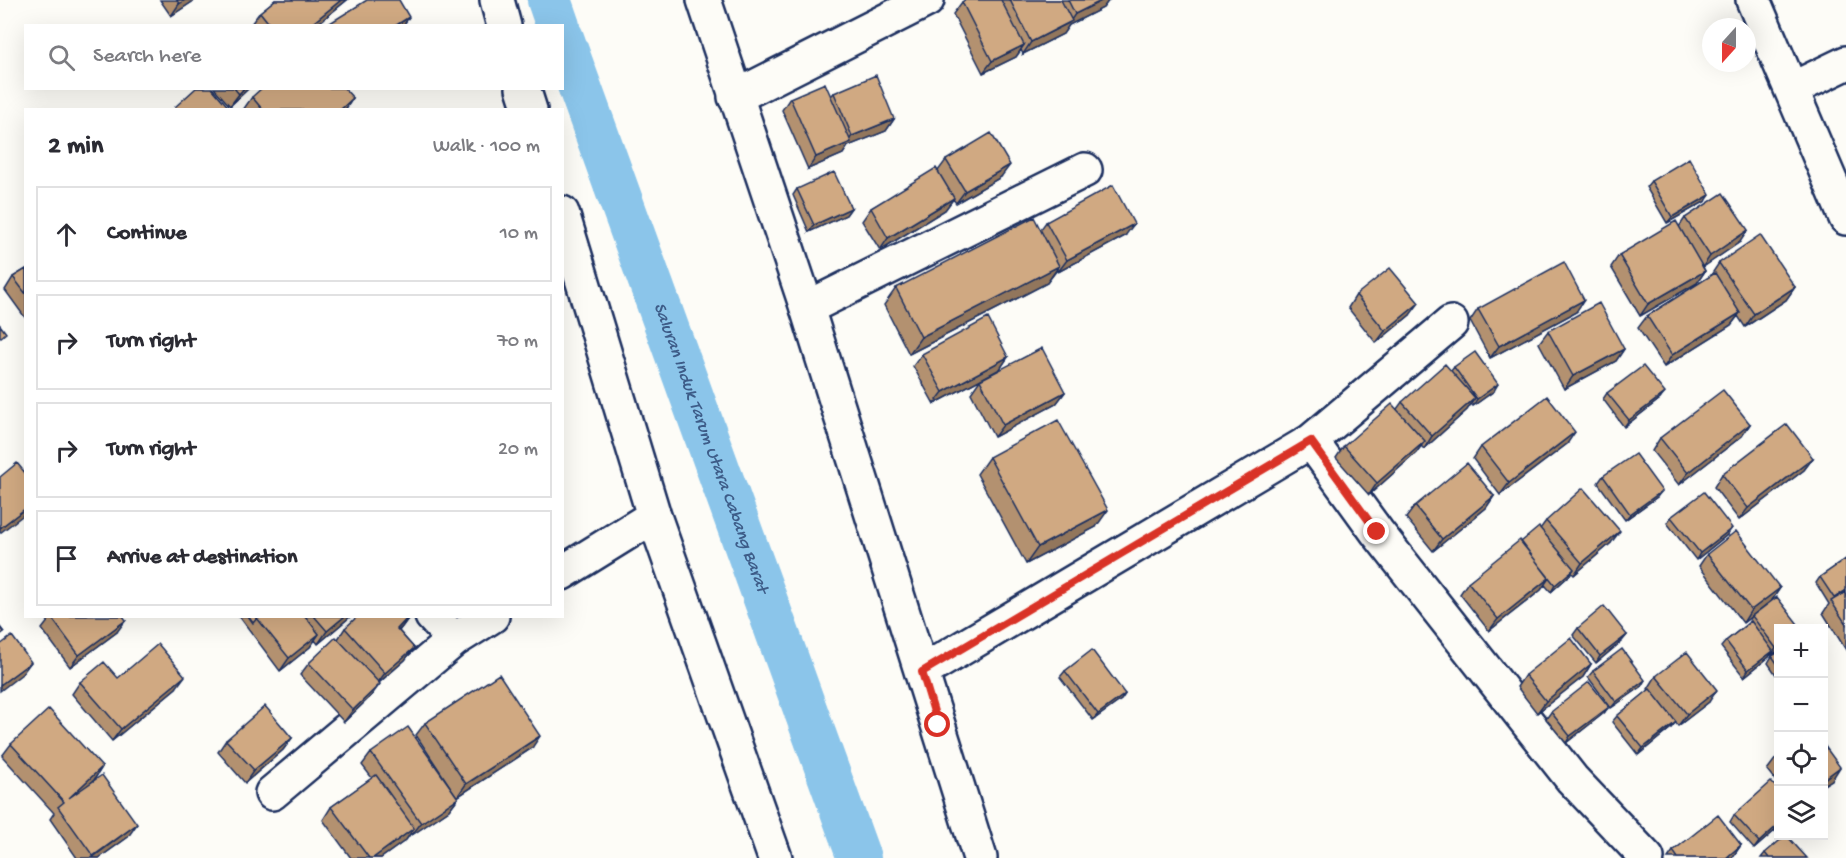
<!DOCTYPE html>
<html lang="en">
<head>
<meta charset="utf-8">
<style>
	:root { --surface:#fff; --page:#f7f7f7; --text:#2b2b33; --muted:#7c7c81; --line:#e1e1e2 }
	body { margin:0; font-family:"Gochi Hand",sans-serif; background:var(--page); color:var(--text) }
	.controls { position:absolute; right:18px; bottom:18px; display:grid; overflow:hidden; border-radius:0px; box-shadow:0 6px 24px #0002 }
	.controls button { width:54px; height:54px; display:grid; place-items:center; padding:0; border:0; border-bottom:2px solid var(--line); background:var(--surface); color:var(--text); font:30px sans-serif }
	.compass { position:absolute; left:1702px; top:18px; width:54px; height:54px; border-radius:50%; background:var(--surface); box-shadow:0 6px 24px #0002; rotate:201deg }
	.stop { position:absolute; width:18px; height:18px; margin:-14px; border:4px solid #d93025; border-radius:50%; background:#fff }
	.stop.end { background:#d93025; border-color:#fff; box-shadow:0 2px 6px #0008 }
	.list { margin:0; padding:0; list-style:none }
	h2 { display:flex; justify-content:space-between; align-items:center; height:78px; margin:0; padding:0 24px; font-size:26px }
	h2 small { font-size:20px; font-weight:400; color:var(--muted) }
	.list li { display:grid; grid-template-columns:39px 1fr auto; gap:18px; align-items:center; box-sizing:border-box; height:96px; margin:0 12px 12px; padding:0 12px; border:2px solid var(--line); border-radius:0px }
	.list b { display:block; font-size:22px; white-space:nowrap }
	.list em { font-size:20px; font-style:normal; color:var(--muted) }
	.icon { flex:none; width:33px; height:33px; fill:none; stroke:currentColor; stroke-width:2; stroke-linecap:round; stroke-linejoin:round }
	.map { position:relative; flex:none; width:1846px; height:858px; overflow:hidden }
	.search { position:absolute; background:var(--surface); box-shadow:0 6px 24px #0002; left:24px; top:24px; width:540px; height:66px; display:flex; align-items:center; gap:15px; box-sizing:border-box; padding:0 21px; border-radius:0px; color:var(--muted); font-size:22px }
	.panel { position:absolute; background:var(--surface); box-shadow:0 6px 24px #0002; left:24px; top:108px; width:540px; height:510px; border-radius:0px }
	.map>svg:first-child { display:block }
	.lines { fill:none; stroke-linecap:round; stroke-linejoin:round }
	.canal { stroke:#8bc5ea; stroke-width:44 }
	.minor-casing { stroke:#1b2f5e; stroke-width:38 }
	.major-casing { stroke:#1b2f5e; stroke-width:38 }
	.minor { stroke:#fdfcf7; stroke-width:33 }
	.major { stroke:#fdfcf7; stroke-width:33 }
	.wall { fill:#b39170; stroke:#1b2f5e; stroke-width:1.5 }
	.shaded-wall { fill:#92765b; stroke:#1b2f5e; stroke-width:1.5 }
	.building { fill:#d0a982; stroke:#1b2f5e; stroke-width:1.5 }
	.route { stroke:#d93025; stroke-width:8 }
	.labels { text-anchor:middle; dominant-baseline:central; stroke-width:4.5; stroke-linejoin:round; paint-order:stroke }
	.water-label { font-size:18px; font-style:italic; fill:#3d5c88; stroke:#fdfcf7 }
</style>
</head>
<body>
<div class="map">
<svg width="1846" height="858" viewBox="0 0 1846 858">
	<rect width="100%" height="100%" fill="#fdfcf7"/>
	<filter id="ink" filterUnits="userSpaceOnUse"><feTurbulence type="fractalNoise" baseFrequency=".0167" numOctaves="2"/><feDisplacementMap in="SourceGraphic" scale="12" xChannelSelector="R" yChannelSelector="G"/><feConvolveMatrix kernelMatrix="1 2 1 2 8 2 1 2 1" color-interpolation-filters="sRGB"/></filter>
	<g filter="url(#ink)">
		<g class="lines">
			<g class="canal">
				<path d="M549,0L558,26"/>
				<path id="s1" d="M562,38L859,858"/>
			</g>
			<defs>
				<path id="minor" d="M497,0L504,26
					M1753,0L1846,218
					M523,88L530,110
					M1792,89L1846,63
					M735,97L927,0
					M562,213L654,516L562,573
					M807,308L1085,170
					M1311,441L1451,323
					M654,516L775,858
					M432,616L454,640L492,616
					M922,672L1311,441L1377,532L1572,779L1647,858
					M272,793L454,640"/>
				<path id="major" d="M704,0L807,308L980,858"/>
			</defs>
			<use href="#minor" class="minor-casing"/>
			<use href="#major" class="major-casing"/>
			<use href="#minor" class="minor"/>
			<use href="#major" class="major"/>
		</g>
		<path class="wall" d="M160,0H195L171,16Z
			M275,0H347L315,26H253L251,24L260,12Z
			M965,0H1109L1103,8L1069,25L1063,34L1023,54L1021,50L1016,57L983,73L953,14L962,2Z
			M214,88H249L230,106Z
			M834,93L894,119L886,131L848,146L843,154L808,169L782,110L790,98L831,96Z
			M252,97L353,98L345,110H243Z
			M946,160L1001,177L956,203L953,199L945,210L880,250L862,221L871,208L938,171Z
			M1651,181L1706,201L1667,223L1646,187Z
			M797,189L851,208L846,215L809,232L793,195Z
			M1685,218L1740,242L1703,267L1705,271L1697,283L1640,316L1611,267L1619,255L1679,227Z
			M1046,222L1125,236L1058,272L1057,270L1047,283L909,354L884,305L896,288L1041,229Z
			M1719,263L1795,287L1786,300L1745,327L1738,316L1731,325L1664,367L1638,328L1647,316L1711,276V275Z
			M26,269V319L5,290L13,277Z
			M1356,295L1410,315L1376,343L1348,308Z
			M1478,309L1576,312L1490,358L1470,321Z
			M1548,331L1624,349L1616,361L1564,389L1539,343Z
			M922,354L1008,357L1000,369L934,404L913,366Z
			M1454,367L1494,391L1473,406L1471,404L1467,410L1424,449L1421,446L1416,453L1369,495L1336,458L1344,446L1397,409L1402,402L1451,371Z
			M980,380L1065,392L1056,404L994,437L971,393Z
			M1607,393L1660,399L1624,427L1603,399Z
			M1750,424L1742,436L1679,485L1652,451L1660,438Z
			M1567,444L1500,495L1473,459L1481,447Z
			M989,457L1096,527L1026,564L977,474Z
			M1813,458L1804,470L1739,520L1714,487L1722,474Z
			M1603,476L1657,497L1625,520L1598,483Z
			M1494,496L1486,508L1433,551L1406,518L1415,506Z
			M1671,517L1727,535L1696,560L1667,523Z
			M1546,521L1611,543L1574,575L1572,573L1551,592L1545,585L1541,590L1489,631L1460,594L1468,582L1521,542L1540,529Z
			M1707,554L1780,588L1772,600L1743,623L1699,566Z
			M1846,559V650L1823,613L1829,604L1816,583L1820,577Z
			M52,616L117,632L70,667L42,629Z
			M239,616H351L318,644L315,640L310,647L280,671Z
			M410,616L399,631L414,648L405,660L379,683L371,696L344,722L300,675L309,663L338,639L345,628Z
			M1752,616L1779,628V650L1772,655L1771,654L1769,657L1744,677L1721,647L1726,641L1748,623Z
			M1578,628L1627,635L1622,641L1596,663L1573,635Z
			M1779,652V679L1768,663L1772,656Z
			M1591,664L1583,677L1537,713L1517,687L1525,675Z
			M1065,671L1125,694L1121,700L1093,720L1060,677Z
			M1593,671L1641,687L1611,708L1588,677Z
			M1656,676L1709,702L1678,726L1675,722L1671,728L1638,755L1612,722L1617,716L1649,690L1648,689Z
			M118,678L176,688L112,741L72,694L80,682Z
			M1551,712L1604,713L1566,743L1546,719Z
			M425,723L532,748L457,797L416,735Z
			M292,738L283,750L245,783L218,752L226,740Z
			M11,744L102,767L94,780L88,785L128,837L99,858H77L50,819L54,813L2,756Z
			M371,753L458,798L449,810L412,835L411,833L406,840L381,858H351L323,820L331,807L372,778L362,765Z
			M1779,756V785L1767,770L1776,758Z
			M1734,815L1779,827L1754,849L1730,822Z
			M1741,845L1732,858H1668L1673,851Z
			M1765,853L1807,858H1761Z"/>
		<path class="shaded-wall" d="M185,0H195L171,16L179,4Z
			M341,0H347L315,26H309Z
			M1103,0H1109L1103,8L1069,25L1063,34L1023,54L1031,42L1069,23L1075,14Z
			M409,17L403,26H395Z
			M1024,45L1016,57L983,73L992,61Z
			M244,88H249L230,106L239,94Z
			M353,98L345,110H340Z
			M894,119L886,131L848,146L843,154L808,169L816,157L846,144L852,136Z
			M1010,165L1001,177L956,203L965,191Z
			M1710,195L1706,201L1667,223L1672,217Z
			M954,198L945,210L880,250L888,238Z
			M851,208L846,215L809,232L814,225Z
			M1134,224L1125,236L1058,272L1067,260Z
			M1748,230L1740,242L1702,268L1710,256Z
			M1059,266L1047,283L909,354L921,337Z
			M1705,271L1697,283L1640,316L1648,304Z
			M1795,287L1786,300L1745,327L1754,314Z
			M1584,300L1576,312L1490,358L1499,346Z
			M1419,303L1410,315L1376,343L1385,331Z
			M1740,313L1731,325L1664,367L1672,355Z
			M1624,349L1616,361L1564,389L1573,376Z
			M1008,357L1000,369L934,404L943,392Z
			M1498,384L1494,391L1473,406L1477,399Z
			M1065,392L1056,404L994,437L1003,425Z
			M1665,393L1660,399L1624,427L1629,420Z
			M1475,398L1467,410L1424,449L1432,436Z
			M1750,424L1742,436L1679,485L1688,473Z
			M1575,432L1567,444L1500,495L1509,483Z
			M1425,441L1416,453L1369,495L1377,483Z
			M1813,458L1804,470L1739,520L1748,508Z
			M1662,491L1657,497L1625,520L1630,514Z
			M1494,496L1486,508L1433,551L1442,539Z
			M26,508V513L0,533V528Z
			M1108,510L1096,527L1026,564L1038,547Z
			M1732,528L1727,535L1696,560L1700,553Z
			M1620,531L1611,543L1574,575L1582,563Z
			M1574,569L1570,575L1551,592L1555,585Z
			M1549,578L1541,590L1489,631L1498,619Z
			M1780,588L1772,600L1743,623L1751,610Z
			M345,616H351L318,644L327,631Z
			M410,616L402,627L388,641L397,629Z
			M126,620L117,632L70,667L79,655Z
			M319,634L310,647L280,671L289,658Z
			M1627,635L1622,641L1596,663L1600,656Z
			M1779,647V650L1772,655L1776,648Z
			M414,648L405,660L376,685L385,673Z
			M1773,651L1769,657L1744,677L1748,670Z
			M31,662L22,674L0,691V685Z
			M1591,664L1583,677L1537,713L1546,701Z
			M185,676L176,688L112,741L121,729Z
			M1645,680L1641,687L1611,708L1616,702Z
			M380,684L371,696L344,722L353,710Z
			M1717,690L1709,702L1678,726L1687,714Z
			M1125,694L1121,700L1093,720L1098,714Z
			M1609,707L1604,713L1566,743L1570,736Z
			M1676,722L1671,728L1638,755L1643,748Z
			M540,736L532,748L457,797L466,784Z
			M292,738L283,750L245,783L254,770Z
			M102,767L94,780L60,810L69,798Z
			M1840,767L1832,780L1824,785V779Z
			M458,798L449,810L412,835L421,823Z
			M137,824L128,837L99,858H92Z
			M1779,824V827L1754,849L1759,842Z
			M414,828L406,840L381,858H373Z
			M1741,845L1732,858H1726Z"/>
		<path class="building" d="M177,0H185L179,4Z
			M275,0H341L309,26H271L260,12Z
			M367,0H399L409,17L395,26H332L330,23Z
			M965,0H1001L1024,45L992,61L962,2Z
			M1010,0H1061L1072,21L1031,42Z
			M1068,0H1103L1075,14Z
			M876,75L894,119L852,136L834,93Z
			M825,83L851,142L816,157L790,98Z
			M196,88H212L231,110H177L175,107Z
			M234,88H244L239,94Z
			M262,88H344L353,98L340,110H263L252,97Z
			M991,133L1010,165L965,191L946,160Z
			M1689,158L1710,195L1672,217L1651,181Z
			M936,168L954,198L888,238L871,208Z
			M834,172L851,208L814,225L797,189Z
			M1113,185L1134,224L1067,260L1046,222Z
			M1723,193L1748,230L1710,256L1685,218Z
			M1034,217L1059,266L921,337L896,288Z
			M1676,221L1705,271L1648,304L1619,255Z
			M1760,235L1795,287L1754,314L1719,263Z
			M1564,262L1584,300L1499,346L1478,309Z
			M1390,268L1419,303L1385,331L1356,295Z
			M26,269V294L13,277Z
			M1715,273L1740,313L1672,355L1647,316Z
			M1599,303L1624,349L1573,376L1548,331Z
			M988,318L1008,357L943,392L922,354Z
			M0,325L6,333L0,338Z
			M1042,348L1065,392L1003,425L980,380Z
			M1475,352L1498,384L1477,399L1454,367Z
			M1445,364L1475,398L1432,436L1402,402Z
			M1643,366L1665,393L1629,420L1607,393Z
			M1723,390L1750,424L1688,473L1660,438Z
			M1547,396L1575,432L1509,483L1481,447Z
			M1392,404L1425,441L1377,483L1344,446Z
			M1058,420L1108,510L1038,547L989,457Z
			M1787,424L1813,458L1748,508L1722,474Z
			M1635,454L1662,491L1630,514L1603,476Z
			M17,463L26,474V508L0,528V477Z
			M1467,463L1494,496L1442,539L1415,506Z
			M1583,488L1620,531L1582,563L1546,521Z
			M1704,492L1732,528L1700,553L1671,517Z
			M1539,527L1574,569L1555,585L1521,542Z
			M1736,531L1780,588L1751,610L1707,554Z
			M1520,540L1549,578L1498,619L1468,582Z
			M1846,559V590L1834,598L1820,577Z
			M1846,592V624L1831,601Z
			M1777,597L1801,628H1779V647L1776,648L1752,616Z
			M1604,606L1627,635L1600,656L1578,628Z
			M52,616H123L126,620L79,655L51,617Z
			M248,616H259L253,623Z
			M259,616H305L319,634L289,658L257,618Z
			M314,616H345L327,631Z
			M358,616H409L397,629L414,648L385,673L345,628Z
			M1751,621L1773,651L1748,670L1726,641Z
			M0,627L4,632L0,635Z
			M12,636L31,662L0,685V645Z
			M336,637L380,684L353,710L309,663Z
			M1571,638L1591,664L1546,701L1525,675Z
			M158,644L185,676L121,729L80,682L104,662L118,678Z
			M1622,649L1645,680L1616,702L1593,671Z
			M1092,650L1125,694L1098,714L1065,671Z
			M1687,652L1717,690L1687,714L1656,676Z
			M1779,652V666L1772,656Z
			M499,674L540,736L466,784L425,723Z
			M1589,682L1609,707L1570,736L1551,712Z
			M1650,689L1676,722L1643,748L1617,716Z
			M265,706L292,738L254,770L226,740Z
			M49,709L102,767L69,798L102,775L137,824L93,856L58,807L64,802L11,744Z
			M408,727L458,798L421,823L371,753Z
			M1824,745L1840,767L1824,779Z
			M376,775L414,828L373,858H369L331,807Z
			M1771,782L1779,790V824L1759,842L1734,815Z
			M1718,815L1741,845L1726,858H1678L1673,851Z
			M1785,836H1787L1807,858H1769L1765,853Z"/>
	</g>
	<g class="lines" filter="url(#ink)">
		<path class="route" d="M938,725L922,672L1311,441L1377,532"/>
	</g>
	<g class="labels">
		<g class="water-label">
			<text stroke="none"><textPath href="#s1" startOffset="436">Saluran Induk Tarum Utara Cabang Barat</textPath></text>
		</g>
	</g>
</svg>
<div class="controls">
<button>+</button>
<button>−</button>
<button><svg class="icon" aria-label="locate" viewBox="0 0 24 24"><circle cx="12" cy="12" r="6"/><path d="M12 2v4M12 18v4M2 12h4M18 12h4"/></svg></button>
<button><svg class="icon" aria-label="layers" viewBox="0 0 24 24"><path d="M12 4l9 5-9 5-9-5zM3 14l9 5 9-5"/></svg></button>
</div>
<svg class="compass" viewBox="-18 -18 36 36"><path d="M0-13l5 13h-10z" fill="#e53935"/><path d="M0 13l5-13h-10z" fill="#7c7c81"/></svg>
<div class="stop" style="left:938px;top:725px"></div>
<div class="stop end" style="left:1377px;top:532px"></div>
<div class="search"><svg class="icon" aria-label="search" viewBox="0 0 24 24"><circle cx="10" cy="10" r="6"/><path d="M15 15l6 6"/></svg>Search here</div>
<section class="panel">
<h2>2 min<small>Walk · 100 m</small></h2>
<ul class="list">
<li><svg class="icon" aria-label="ahead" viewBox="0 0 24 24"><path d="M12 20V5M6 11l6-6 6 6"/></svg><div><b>Continue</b></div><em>10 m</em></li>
<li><svg class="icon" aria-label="right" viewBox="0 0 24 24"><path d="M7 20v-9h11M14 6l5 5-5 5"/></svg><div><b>Turn right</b></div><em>70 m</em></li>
<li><svg class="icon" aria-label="right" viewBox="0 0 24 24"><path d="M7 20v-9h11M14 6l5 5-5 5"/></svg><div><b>Turn right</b></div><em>20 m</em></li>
<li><svg class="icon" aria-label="arrive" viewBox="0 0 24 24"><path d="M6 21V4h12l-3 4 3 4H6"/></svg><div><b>Arrive at destination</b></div></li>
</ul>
</section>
</div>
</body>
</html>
